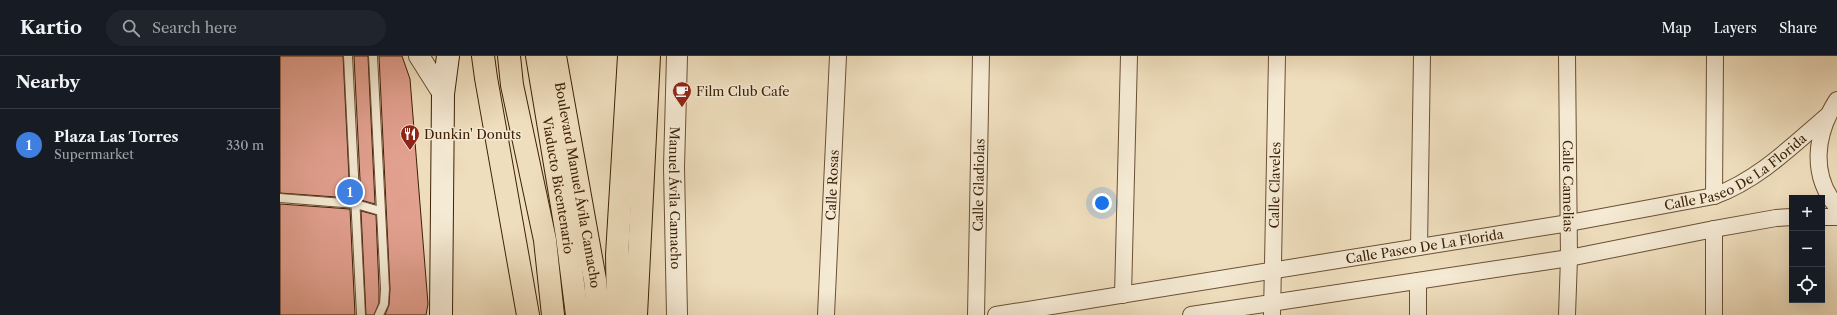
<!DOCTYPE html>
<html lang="en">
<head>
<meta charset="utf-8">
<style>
	:root { --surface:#171b24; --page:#20242c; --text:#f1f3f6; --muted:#9ea1a6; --line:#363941; --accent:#2563eb }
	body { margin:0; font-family:"Libre Caslon Text",serif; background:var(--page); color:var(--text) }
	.controls { position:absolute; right:12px; bottom:12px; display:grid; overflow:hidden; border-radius:0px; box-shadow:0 4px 16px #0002 }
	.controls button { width:36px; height:36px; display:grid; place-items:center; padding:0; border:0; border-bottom:1px solid var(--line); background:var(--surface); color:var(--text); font:20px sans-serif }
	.you { position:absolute; left:822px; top:147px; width:14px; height:14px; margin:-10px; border:3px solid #fff; border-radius:50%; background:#1a73e8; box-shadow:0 0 0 6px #1a73e833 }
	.badge { display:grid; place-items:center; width:26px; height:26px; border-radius:50%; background:var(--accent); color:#fff; font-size:13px; font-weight:700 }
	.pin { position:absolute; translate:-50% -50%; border:2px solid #fff; box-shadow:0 1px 4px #0006 }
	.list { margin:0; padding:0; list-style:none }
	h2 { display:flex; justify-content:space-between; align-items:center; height:52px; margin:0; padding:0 16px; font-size:17px }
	h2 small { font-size:13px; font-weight:400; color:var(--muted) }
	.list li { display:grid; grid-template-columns:26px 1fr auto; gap:12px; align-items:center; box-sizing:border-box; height:72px; padding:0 16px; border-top:1px solid var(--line) }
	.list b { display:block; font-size:15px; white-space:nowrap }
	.list p { margin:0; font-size:13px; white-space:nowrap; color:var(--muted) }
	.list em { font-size:13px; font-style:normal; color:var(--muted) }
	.icon { flex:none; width:22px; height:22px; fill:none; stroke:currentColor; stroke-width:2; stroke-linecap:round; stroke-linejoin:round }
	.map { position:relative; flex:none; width:1557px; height:259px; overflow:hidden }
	header { display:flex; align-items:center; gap:24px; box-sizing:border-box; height:56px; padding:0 20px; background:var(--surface); border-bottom:1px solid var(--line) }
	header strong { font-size:19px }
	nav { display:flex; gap:22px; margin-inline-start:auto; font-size:14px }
	.search { width:280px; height:36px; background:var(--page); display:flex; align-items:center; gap:10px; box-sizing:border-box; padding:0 14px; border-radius:22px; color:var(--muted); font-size:15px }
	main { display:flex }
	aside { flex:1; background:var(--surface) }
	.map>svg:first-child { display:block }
	.building { fill:#e2a08f; stroke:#3d2007 }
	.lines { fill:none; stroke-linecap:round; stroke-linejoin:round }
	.service-casing { stroke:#6a5034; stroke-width:10 }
	.minor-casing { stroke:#6a5034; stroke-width:18 }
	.tertiary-casing { stroke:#6a5034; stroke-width:22 }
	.secondary-casing { stroke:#3d2007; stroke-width:24 }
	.primary-casing { stroke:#3d2007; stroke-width:24 }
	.trunk-casing { stroke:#3d2007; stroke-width:24 }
	.motorway-casing { stroke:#3d2007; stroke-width:24 }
	.service { stroke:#f5ead4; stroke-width:8 }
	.minor { stroke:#f5ead4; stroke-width:16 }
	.tertiary { stroke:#f5ead4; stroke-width:20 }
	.secondary { stroke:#f5ead4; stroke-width:22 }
	.primary { stroke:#efdebd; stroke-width:22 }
	.trunk { stroke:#efdebd; stroke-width:22 }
	.motorway { stroke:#efdebd; stroke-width:22 }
	.labels { text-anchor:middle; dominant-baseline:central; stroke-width:3; stroke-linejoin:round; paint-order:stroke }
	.poi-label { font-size:13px; fill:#3d2007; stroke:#f5ead4; text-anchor:start }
	.street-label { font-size:13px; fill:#3d2007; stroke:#f5ead4 }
</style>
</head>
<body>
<header>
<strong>Kartio</strong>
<div class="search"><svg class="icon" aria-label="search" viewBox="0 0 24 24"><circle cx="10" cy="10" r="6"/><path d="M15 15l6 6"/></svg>Search here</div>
<nav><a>Map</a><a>Layers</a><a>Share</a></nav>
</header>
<main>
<aside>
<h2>Nearby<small></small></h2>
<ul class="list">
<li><span class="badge" style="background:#3f7fe0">1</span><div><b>Plaza Las Torres</b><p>Supermarket</p></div><em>330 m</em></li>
</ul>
</aside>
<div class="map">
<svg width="1557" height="259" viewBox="0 0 1557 259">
	<rect width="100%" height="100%" fill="#efdebd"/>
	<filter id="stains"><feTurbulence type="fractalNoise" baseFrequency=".005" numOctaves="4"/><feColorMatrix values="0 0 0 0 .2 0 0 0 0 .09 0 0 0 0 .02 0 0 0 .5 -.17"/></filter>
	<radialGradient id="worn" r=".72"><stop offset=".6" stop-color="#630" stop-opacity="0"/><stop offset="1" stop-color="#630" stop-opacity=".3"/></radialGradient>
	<path class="building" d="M0,0H63L70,142L0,137Z
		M74,0H88L95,148L81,144Z
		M99,0H122L130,23L148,248L146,259H105L109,249L110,233Z
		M0,148L70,153L75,259H0Z
		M81,155L96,159L99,233V247L94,259H86Z"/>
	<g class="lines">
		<defs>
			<path id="service" d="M68,0L81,259
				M93,0L105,233L104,248L99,259
				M0,142L76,148L100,155"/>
			<g id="minor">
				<path id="s1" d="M1287,0L1289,202L1287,259"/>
				<path d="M1557,44C1535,78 1530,119 1557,151"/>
				<path d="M1434,140L1435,0"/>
				<path d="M1542,161H1557"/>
				<path d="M1434,173V259"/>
				<path d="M1139,191L1142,0"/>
				<path d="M843,239L849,0"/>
				<path id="s2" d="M546,259L558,0"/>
				<path id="s3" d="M696,259L701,0"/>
				<path id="s4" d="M716,259L1289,167L1434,140C1478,124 1512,90 1547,60"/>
				<path d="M911,259L1289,202L1434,173L1496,162L1512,161"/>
				<path id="s5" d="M992,259L997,0"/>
				<path d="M1138,259V225"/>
			</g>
			<g id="tertiary">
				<path d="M139,0L163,38"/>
				<path id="s6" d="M397,0L394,111L397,259"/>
			</g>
			<path id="secondary" d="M161,259L163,38L168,0"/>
			<path id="primary" d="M203,0L206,22L248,259
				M356,259L369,0"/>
			<g id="trunk">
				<path d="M229,0L232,29L265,184L273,259"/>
				<path id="s7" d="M275,0L315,224L318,259"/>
			</g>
			<g id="motorway">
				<path id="s8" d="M257,0L287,180L297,259"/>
				<path d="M338,259L337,199L349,0"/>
			</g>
		</defs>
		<use href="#service" class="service-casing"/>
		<use href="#minor" class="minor-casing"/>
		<use href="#tertiary" class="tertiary-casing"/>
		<use href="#secondary" class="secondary-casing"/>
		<use href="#primary" class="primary-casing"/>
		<use href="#trunk" class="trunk-casing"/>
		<use href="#motorway" class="motorway-casing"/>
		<use href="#service" class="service"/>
		<use href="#minor" class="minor"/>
		<use href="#tertiary" class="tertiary"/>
		<use href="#secondary" class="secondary"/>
		<use href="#primary" class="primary"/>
		<use href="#trunk" class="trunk"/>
		<use href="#motorway" class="motorway"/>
	</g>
	<defs>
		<symbol id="cafe-pin" viewBox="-11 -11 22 30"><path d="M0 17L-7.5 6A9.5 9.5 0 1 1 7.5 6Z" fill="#8f2418" stroke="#f5ead4"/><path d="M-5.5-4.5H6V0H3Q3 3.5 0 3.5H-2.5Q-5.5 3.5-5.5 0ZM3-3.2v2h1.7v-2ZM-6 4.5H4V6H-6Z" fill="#fff"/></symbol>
		<symbol id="restaurant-pin" viewBox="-11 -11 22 30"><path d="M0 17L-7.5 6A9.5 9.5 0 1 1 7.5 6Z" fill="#8f2418" stroke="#f5ead4"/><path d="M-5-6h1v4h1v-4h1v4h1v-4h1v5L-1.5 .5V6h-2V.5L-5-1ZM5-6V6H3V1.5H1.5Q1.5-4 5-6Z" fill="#fff"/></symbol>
	</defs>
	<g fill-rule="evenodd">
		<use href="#cafe-pin" x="391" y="24" width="22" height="30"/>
		<use href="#restaurant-pin" x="119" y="67" width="22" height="30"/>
	</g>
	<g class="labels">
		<g class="poi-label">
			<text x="416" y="35">Film Club Cafe</text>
			<text x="144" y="78">Dunkin' Donuts</text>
		</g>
		<g class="street-label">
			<text stroke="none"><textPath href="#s4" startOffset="757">Calle Paseo De La Florida</textPath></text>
			<text stroke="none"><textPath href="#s8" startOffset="131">Viaducto Bicentenario</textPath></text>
			<text stroke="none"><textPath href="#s7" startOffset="131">Boulevard Manuel Ávila Camacho</textPath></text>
			<text stroke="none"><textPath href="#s5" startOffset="130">Calle Claveles</textPath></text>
			<text stroke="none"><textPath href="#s2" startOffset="130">Calle Rosas</textPath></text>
			<text stroke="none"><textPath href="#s3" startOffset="130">Calle Gladiolas</textPath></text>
			<text stroke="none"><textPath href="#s1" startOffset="130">Calle Camelias</textPath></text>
			<text stroke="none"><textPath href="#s6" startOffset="142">Manuel Ávila Camacho</textPath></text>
			<text stroke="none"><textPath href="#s4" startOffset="434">Calle Paseo De La Florida</textPath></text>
		</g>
	</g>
	<rect width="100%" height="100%" filter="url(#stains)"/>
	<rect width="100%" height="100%" fill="url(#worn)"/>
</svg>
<div class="controls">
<button>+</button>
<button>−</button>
<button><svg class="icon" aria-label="locate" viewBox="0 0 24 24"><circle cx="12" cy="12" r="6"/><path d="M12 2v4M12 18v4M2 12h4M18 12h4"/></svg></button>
</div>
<div class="you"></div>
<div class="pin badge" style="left:70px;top:136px;background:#3f7fe0">1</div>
</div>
</main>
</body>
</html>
